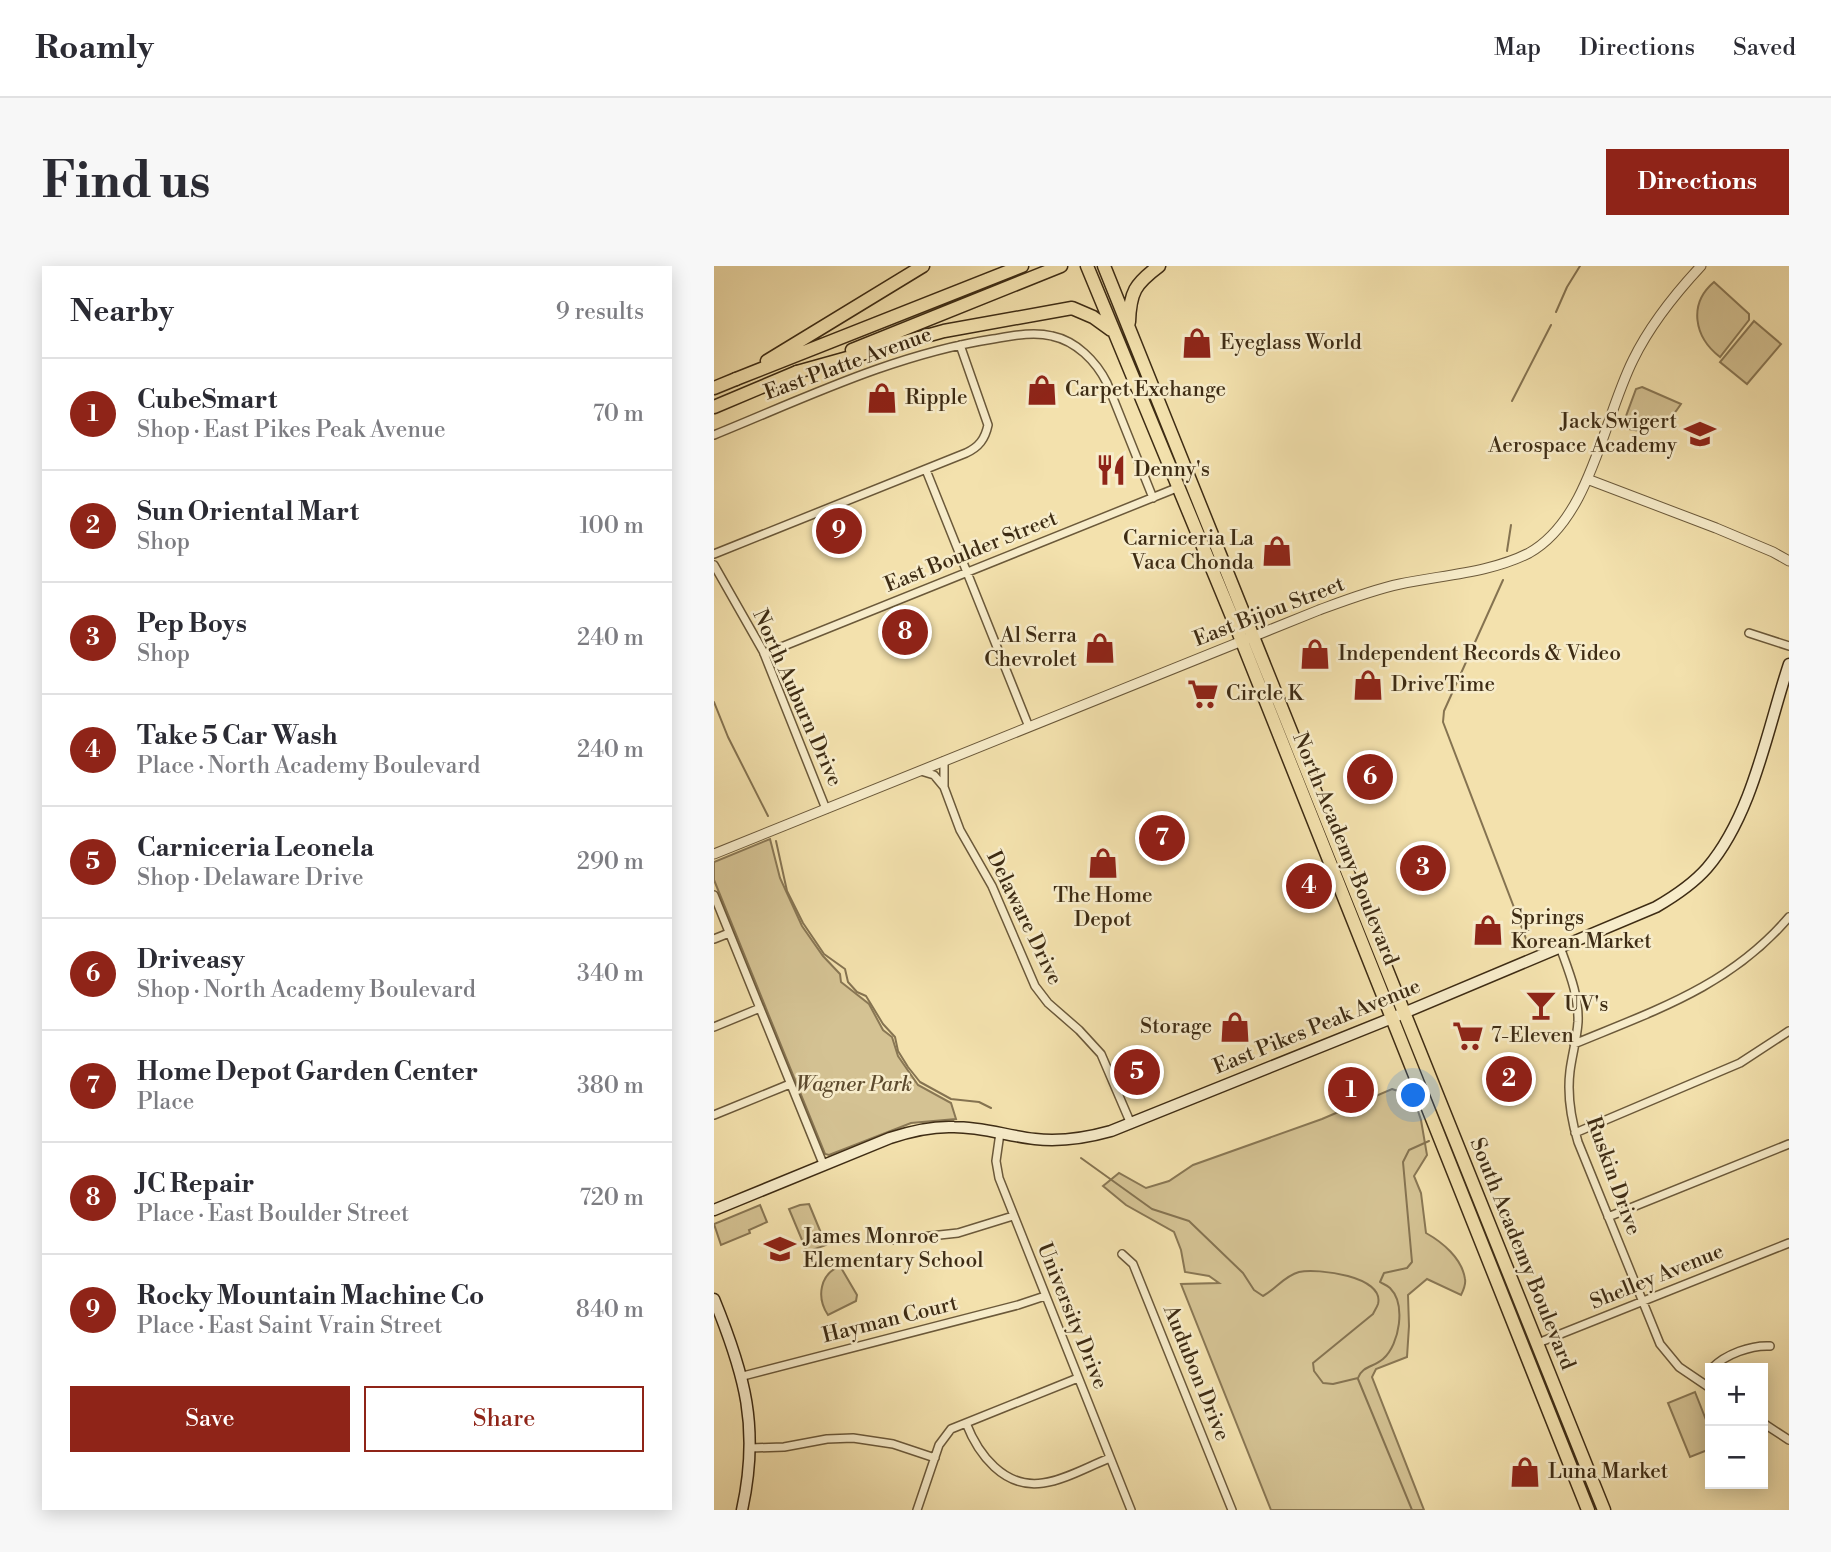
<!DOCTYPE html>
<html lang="en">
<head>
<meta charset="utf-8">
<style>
	:root { --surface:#fff; --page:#f7f7f7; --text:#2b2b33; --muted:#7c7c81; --line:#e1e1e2; --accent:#8f2418 }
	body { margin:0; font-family:"Libre Bodoni",serif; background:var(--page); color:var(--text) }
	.controls { position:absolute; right:21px; bottom:21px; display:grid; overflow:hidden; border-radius:0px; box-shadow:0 4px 18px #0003 }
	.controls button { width:63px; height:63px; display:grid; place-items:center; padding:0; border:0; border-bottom:2px solid var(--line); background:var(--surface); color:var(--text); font:35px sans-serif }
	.you { position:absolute; left:700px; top:830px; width:24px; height:24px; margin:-18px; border:5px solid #fff; border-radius:50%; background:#1a73e8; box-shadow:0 0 0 10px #1a73e833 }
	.badge { display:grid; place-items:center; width:46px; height:46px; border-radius:50%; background:var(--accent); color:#fff; font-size:23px; font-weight:700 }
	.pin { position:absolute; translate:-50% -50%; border:4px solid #fff; box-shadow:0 2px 7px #0006 }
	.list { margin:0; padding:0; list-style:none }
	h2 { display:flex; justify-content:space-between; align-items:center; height:91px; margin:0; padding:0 28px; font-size:30px }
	h2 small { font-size:23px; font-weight:400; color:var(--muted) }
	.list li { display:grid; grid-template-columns:46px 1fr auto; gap:21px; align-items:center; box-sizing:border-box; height:112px; padding:0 28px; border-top:2px solid var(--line) }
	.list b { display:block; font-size:26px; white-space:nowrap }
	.list p { margin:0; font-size:23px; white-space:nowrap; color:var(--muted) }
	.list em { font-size:23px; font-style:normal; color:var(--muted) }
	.actions { display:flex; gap:14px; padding:21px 28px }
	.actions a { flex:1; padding:16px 0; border:2px solid var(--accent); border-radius:0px; text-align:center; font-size:24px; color:var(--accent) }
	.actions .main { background:var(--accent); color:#fff }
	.map { position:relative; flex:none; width:1075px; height:1244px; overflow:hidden; border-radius:0px }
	header { display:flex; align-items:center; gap:42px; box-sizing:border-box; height:98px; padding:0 35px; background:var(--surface); border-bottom:2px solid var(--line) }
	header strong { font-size:33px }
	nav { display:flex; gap:38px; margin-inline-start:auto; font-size:24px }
	.intro { display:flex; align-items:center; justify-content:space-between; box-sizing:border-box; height:168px; padding:0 42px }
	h1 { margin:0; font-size:49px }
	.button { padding:18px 32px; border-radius:0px; background:var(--accent); color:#fff; font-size:24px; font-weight:700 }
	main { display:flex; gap:42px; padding:0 42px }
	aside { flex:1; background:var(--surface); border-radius:0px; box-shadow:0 4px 18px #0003 }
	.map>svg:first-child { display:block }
	.green { fill:#d4c293; stroke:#897754; stroke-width:2 }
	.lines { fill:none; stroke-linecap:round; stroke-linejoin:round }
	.stream { stroke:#857351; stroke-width:2 }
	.minor-casing { stroke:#6b593a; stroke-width:10 }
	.tertiary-casing { stroke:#6b593a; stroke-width:11 }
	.secondary-casing { stroke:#3e2c14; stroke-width:13 }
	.primary-casing { stroke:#3e2c14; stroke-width:15 }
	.trunk-casing { stroke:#3e2c14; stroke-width:15 }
	.minor { stroke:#f7ecca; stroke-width:7 }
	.tertiary { stroke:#f7ecca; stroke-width:9 }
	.secondary { stroke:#f7ecca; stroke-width:10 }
	.primary { stroke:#f3e1ad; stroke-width:12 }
	.trunk { stroke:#f3e1ad; stroke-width:12 }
	.labels { text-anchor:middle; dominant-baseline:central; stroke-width:5; stroke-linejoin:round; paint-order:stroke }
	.poi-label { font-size:21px; fill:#3e2c14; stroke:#f7ecca; text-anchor:start }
	.street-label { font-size:21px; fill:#3e2c14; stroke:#f7ecca }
	.park-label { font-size:21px; font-style:italic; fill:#5c4a2d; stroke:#f7ecca }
</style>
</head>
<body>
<header>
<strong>Roamly</strong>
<nav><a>Map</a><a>Directions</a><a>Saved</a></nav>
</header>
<div class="intro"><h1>Find us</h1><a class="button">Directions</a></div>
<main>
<aside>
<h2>Nearby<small>9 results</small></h2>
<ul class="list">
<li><span class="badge">1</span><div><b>CubeSmart</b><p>Shop · East Pikes Peak Avenue</p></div><em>70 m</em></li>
<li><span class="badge">2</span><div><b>Sun Oriental Mart</b><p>Shop</p></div><em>100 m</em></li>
<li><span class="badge">3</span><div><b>Pep Boys</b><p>Shop</p></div><em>240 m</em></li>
<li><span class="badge">4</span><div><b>Take 5 Car Wash</b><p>Place · North Academy Boulevard</p></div><em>240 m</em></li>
<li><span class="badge">5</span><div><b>Carniceria Leonela</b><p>Shop · Delaware Drive</p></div><em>290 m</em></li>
<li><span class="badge">6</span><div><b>Driveasy</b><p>Shop · North Academy Boulevard</p></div><em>340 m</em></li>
<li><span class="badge">7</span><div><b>Home Depot Garden Center</b><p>Place</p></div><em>380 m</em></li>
<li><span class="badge">8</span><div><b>JC Repair</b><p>Place · East Boulder Street</p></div><em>720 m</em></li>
<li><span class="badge">9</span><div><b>Rocky Mountain Machine Co</b><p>Place · East Saint Vrain Street</p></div><em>840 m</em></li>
</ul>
<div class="actions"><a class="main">Save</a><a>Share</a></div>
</aside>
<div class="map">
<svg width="1075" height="1244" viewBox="0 0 1075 1244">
	<rect width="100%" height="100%" fill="#f3e1ad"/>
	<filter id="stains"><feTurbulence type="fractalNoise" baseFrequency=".00286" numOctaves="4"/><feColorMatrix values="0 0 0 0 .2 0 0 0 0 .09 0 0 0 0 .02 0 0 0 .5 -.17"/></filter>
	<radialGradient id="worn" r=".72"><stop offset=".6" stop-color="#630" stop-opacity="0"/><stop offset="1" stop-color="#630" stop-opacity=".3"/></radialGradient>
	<path class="green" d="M1000,16L1035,48V54L1006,91C980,71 974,38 1000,16Z
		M1040,55L1067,78L1033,118L1006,96Z
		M928,121L967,138C953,160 934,170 908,161L922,123Z
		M56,573L66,612L88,660L109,690L126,708L127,716L155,738L169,764L178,771L184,790L204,819L237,837L242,853L197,857L115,889L111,888L0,614V596Z
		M678,823L699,830L707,854L713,889L700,910L707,927L712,967C728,976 748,992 751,1013C752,1018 749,1025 747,1029L713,1013L694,1029L695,1060L693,1091L662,1103L658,1111L710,1244H557L467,1018L505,1017L495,1010L471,1006L467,984L460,966L412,939L389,920L405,907L432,922L455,915L479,899L608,853Z
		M95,938L112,979L93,986L75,943L86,939Z
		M46,939L53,956L35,964L36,967L7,979L0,958Z
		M126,1000L143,1029L142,1035L114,1049C102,1031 106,1008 126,1000Z
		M981,1126L996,1164V1183L976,1191L954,1137Z"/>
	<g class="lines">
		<path class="stream" d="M842,46L853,21L866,0
			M798,135L837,59
			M793,285L797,259
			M789,314L730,445L729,456L814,678
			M0,436L14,471L54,550
			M62,575L73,625L89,657L110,688L131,703L134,716L143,726L152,730L169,758L181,771L184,785L194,801L206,816L237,833L265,836L277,842
			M367,892L438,943L475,955L529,1007L540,1024L549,1030C562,1023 570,1010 585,1006C603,1002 671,1010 664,1038C663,1041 661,1044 659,1048L599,1097L600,1105L609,1117L619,1118L644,1112C648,1100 660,1101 669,1093C686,1078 692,1038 676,1022C673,1019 669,1018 666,1016L670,1007L693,1002L698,996L689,896L695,884L715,875
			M644,1113L698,1244"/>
		<defs>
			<path id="minor" d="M0,169C91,132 181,88 279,73C297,70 319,65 338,70C362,75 382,95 393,117L439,232
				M212,204L315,461
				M0,288L252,187C265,181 271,173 274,159L246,79
				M0,299L49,385L112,543
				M1035,367L1075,380
				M50,388L465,221
				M207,505L220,509L230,521L246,564L278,620L321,720L334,737L365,764L387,788L417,858
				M230,520V495
				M0,629L110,900
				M0,673L15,667
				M846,681C855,706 865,729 864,756C863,772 858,789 856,805C853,829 857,853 864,876L946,1078L965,1101L996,1122
				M0,761L46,742
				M860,778C942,744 1016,720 1075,651
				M0,849L76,818
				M286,867L282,895L285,912L417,1244
				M861,867L1026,797L1075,765
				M894,951L1075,878
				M179,974L244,967L299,950
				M408,988L419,998L518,1244
				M824,1077L1075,977
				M998,1102C1012,1088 1037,1079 1056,1080
				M29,1110L304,1039L331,1030
				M252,1157C264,1188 290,1223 329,1217C351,1214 375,1200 396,1192
				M1049,1157L1075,1174
				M36,1182L70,1181L113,1173L139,1172L179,1178L221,1192
				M203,1244L225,1179L237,1163L364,1112"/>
			<path id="tertiary" d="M873,213L1002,262L1059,286L1075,295
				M0,588L605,344C632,334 658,324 686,318C728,309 776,307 815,287C876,253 889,154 919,94C936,59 960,29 987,0"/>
			<path id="secondary" d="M0,944L176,872C197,865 218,860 240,861C268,861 294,870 321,873C347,876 372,872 397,865L678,752L942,641C961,630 979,618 993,602C1039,548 1053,464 1075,398
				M0,1033C31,1109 46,1162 28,1244"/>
			<path id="primary" d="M0,122L22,113
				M0,141L83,106"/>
			<path id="trunk" d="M373,0L523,363L874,1244
				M390,0L890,1244
				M415,56C416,26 421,18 445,0
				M138,84L347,0
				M53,95L209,0
				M83,106L230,65L358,42L379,51L397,64
				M22,113L308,0"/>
		</defs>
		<use href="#minor" class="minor-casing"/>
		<use href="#tertiary" class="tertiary-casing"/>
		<use href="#secondary" class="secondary-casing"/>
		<use href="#primary" class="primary-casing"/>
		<use href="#trunk" class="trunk-casing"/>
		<use href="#minor" class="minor"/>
		<use href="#tertiary" class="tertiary"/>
		<use href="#secondary" class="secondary"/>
		<use href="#primary" class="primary"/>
		<use href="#trunk" class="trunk"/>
	</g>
	<defs>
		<symbol id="shop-bare" viewBox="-9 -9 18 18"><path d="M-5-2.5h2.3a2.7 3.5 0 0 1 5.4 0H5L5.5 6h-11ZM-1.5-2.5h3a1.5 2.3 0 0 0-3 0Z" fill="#8f2418" stroke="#f7ecca" stroke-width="2.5" paint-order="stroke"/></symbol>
		<symbol id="school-bare" viewBox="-9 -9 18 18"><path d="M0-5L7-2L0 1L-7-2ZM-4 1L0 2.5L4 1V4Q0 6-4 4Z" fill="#8f2418" stroke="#f7ecca" stroke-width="2.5" paint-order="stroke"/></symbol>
		<symbol id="restaurant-bare" viewBox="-9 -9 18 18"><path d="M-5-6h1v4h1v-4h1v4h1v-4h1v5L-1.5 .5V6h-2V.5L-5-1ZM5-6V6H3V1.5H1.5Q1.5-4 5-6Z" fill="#8f2418" stroke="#f7ecca" stroke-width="2.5" paint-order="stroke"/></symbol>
		<symbol id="supermarket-bare" viewBox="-9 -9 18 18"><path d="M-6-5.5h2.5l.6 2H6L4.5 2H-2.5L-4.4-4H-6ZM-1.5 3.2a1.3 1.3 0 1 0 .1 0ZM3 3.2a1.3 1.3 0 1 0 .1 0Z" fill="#8f2418" stroke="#f7ecca" stroke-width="2.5" paint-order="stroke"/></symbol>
		<symbol id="bar-bare" viewBox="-9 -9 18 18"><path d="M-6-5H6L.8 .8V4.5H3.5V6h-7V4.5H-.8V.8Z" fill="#8f2418" stroke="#f7ecca" stroke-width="2.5" paint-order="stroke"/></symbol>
	</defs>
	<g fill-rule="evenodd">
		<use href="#shop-bare" x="461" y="55" width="44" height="44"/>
		<use href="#shop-bare" x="306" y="102" width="44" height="44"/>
		<use href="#shop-bare" x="146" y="110" width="44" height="44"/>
		<use href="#school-bare" x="964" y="146" width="44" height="44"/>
		<use href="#restaurant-bare" x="375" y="182" width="44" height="44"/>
		<use href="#shop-bare" x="541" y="263" width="44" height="44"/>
		<use href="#shop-bare" x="364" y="360" width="44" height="44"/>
		<use href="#shop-bare" x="579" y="366" width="44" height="44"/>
		<use href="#shop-bare" x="632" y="397" width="44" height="44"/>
		<use href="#supermarket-bare" x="467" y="406" width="44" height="44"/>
		<use href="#shop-bare" x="367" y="575" width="44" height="44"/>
		<use href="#shop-bare" x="752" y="642" width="44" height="44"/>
		<use href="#bar-bare" x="805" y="717" width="44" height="44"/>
		<use href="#shop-bare" x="499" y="739" width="44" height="44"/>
		<use href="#supermarket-bare" x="732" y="748" width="44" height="44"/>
		<use href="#school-bare" x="44" y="961" width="44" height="44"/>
		<use href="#shop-bare" x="789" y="1184" width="44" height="44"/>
	</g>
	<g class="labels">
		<g class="poi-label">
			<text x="506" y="77">Eyeglass World</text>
			<text x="351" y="124">Carpet Exchange</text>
			<text x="191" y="132">Ripple</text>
			<text x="963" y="156" text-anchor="end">Jack Swigert<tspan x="963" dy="24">Aerospace Academy</tspan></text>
			<text x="420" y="204">Denny's</text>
			<text x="540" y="273" text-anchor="end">Carniceria La<tspan x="540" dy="24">Vaca Chonda</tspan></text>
			<text x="363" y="370" text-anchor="end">Al Serra<tspan x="363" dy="24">Chevrolet</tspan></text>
			<text x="624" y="388">Independent Records &amp; Video</text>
			<text x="677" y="419">DriveTime</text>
			<text x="512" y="428">Circle K</text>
			<text x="389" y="630" text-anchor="middle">The Home<tspan x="389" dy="24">Depot</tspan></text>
			<text x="797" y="652">Springs<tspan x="797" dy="24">Korean Market</tspan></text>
			<text x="850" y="739">UV's</text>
			<text x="498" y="761" text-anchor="end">Storage</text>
			<text x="777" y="770">7-Eleven</text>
			<text x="89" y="971">James Monroe<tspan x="89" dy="24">Elementary School</tspan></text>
			<text x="834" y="1206">Luna Market</text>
		</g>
		<g class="street-label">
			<text transform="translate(134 98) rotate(-20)">East Platte Avenue</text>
			<text transform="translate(257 286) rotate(-22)">East Boulder Street</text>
			<text transform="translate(555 346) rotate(-21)">East Bijou Street</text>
			<text transform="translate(83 432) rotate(66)">North Auburn Drive</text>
			<text transform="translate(631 583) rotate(68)">North Academy Boulevard</text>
			<text transform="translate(310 652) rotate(64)">Delaware Drive</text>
			<text transform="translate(603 761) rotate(-22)">East Pikes Peak Avenue</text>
			<text transform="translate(899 910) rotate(70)">Ruskin Drive</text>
			<text transform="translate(808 988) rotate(68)">South Academy Boulevard</text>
			<text transform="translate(943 1011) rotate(-22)">Shelley Avenue</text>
			<text transform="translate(358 1050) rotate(68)">University Drive</text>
			<text transform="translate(176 1054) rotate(-14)">Hayman Court</text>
			<text transform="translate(482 1107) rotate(68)">Audubon Drive</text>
		</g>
		<g class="park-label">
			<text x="140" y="819">Wagner Park</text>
		</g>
	</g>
	<rect width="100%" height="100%" filter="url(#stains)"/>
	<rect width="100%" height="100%" fill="url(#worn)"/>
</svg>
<div class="controls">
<button>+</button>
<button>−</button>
</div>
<div class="you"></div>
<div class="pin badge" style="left:637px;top:824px">1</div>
<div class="pin badge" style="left:795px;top:813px">2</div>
<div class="pin badge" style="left:709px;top:602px">3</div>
<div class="pin badge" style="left:595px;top:620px">4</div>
<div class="pin badge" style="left:423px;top:806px">5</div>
<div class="pin badge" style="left:656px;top:511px">6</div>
<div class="pin badge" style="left:448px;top:572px">7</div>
<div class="pin badge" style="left:191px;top:366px">8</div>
<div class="pin badge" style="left:125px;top:265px">9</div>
</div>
</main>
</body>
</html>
